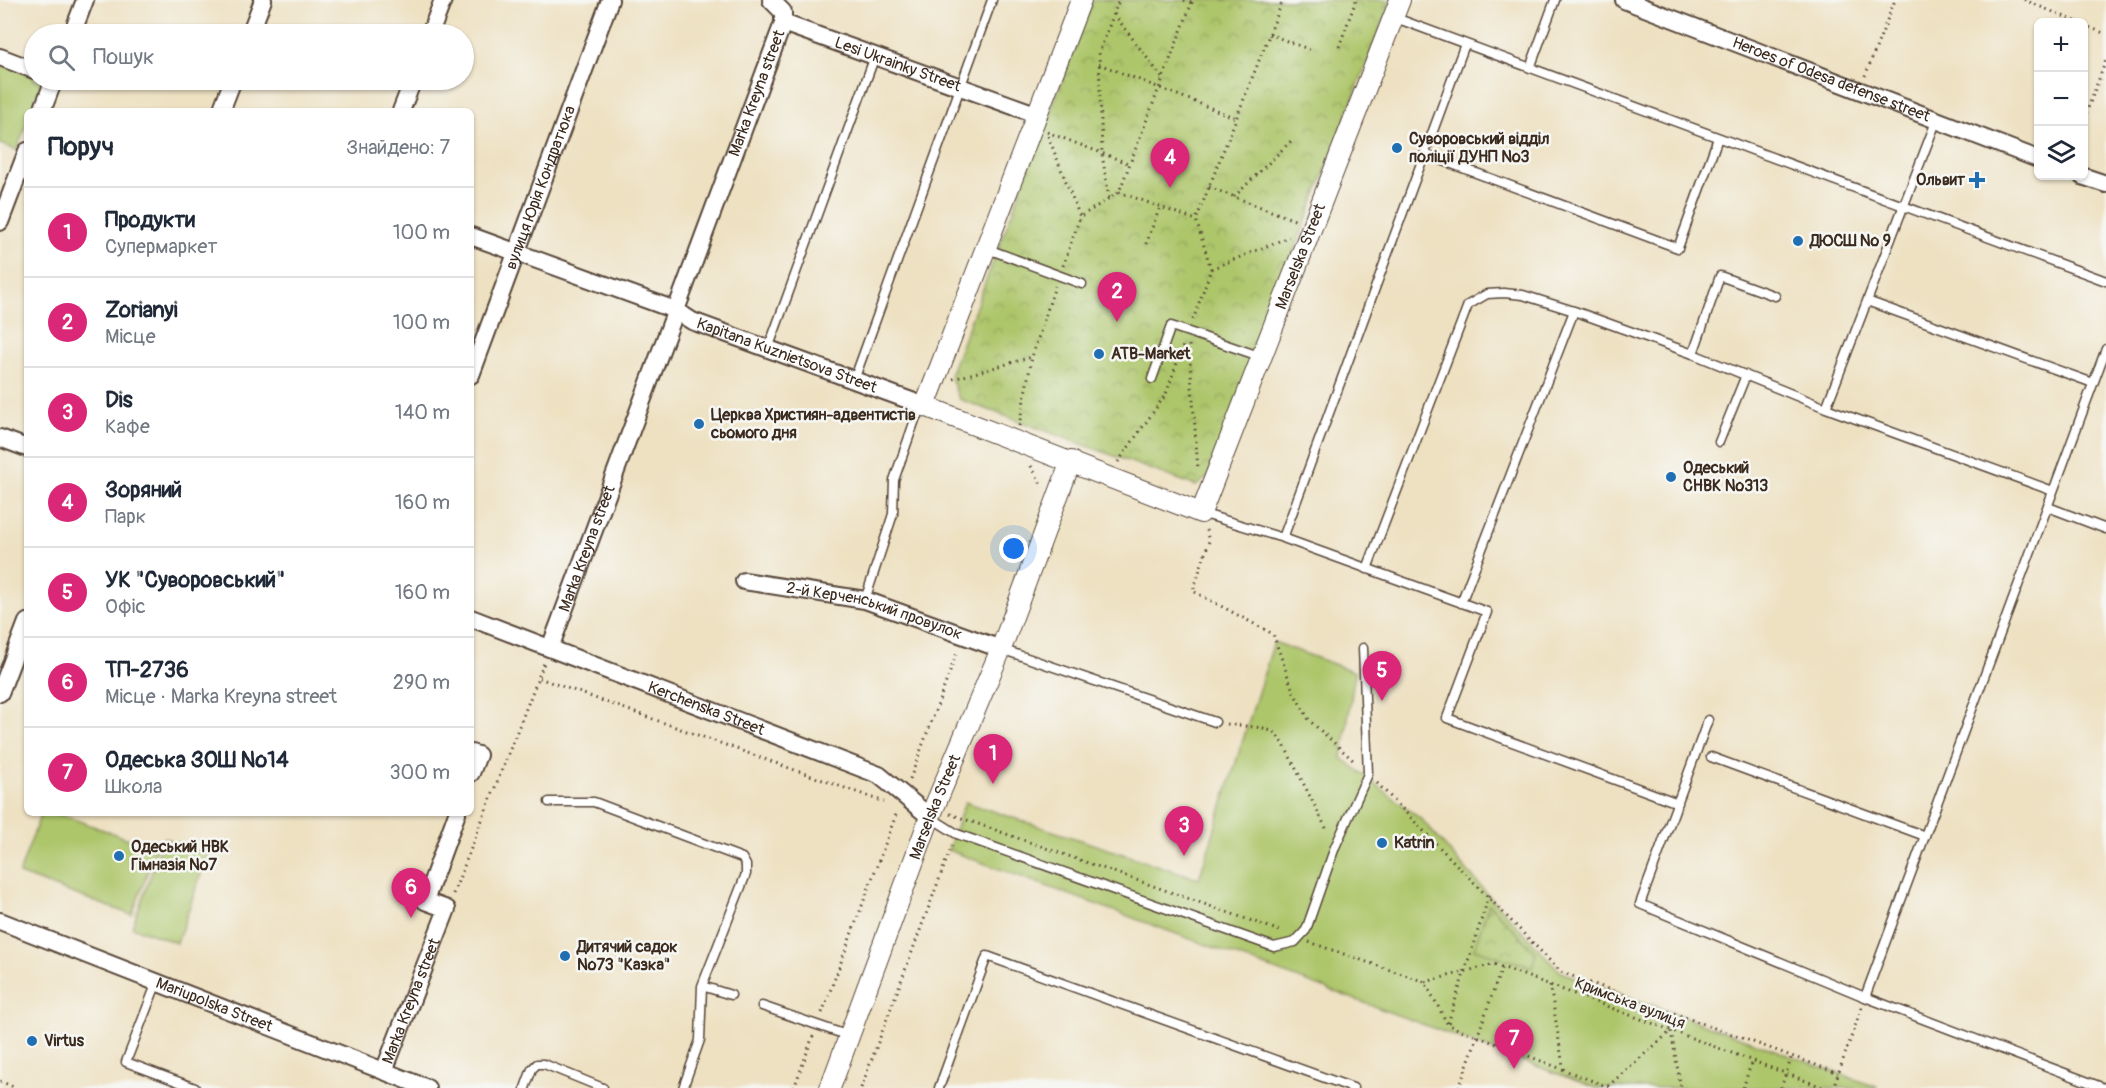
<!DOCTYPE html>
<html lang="uk">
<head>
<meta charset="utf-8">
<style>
	:root { --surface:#fff; --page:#f2f2f3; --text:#1f2937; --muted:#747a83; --line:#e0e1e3; --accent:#db2777 }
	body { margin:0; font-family:Pangolin,sans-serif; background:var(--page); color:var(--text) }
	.controls { position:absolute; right:18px; top:18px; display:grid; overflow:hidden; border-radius:9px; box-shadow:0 2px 4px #0004 }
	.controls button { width:54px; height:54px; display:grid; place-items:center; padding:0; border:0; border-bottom:2px solid var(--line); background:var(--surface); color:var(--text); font:30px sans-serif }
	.you { position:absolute; left:1014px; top:549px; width:21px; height:21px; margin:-15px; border:4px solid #fff; border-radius:50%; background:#1a73e8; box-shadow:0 0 0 9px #1a73e833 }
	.badge { display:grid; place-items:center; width:39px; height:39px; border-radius:50%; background:var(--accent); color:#fff; font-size:20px; font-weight:700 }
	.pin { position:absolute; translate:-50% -50px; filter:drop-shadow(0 2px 3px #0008) }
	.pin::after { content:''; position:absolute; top:32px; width:21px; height:18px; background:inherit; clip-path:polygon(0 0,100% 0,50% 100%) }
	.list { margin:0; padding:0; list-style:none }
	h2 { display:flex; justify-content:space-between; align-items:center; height:78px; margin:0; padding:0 24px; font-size:26px }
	h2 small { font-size:20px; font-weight:400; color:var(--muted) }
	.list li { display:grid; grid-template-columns:39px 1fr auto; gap:18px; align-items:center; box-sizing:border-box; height:90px; padding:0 24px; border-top:2px solid var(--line) }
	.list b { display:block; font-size:22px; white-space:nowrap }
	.list p { margin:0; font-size:20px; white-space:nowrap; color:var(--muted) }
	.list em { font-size:20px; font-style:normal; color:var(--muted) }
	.icon { flex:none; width:33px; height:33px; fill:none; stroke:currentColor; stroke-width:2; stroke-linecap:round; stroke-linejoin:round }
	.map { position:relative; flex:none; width:2106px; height:1088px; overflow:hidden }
	.search { position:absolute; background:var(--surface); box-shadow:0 2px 4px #0004; left:24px; top:24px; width:450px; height:66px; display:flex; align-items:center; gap:15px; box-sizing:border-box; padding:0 21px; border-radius:33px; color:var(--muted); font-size:22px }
	.panel { position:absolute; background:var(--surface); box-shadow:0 2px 4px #0004; left:24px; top:108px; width:450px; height:708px; border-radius:9px }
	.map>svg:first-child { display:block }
	.green { fill:#adc66b; stroke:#747844; stroke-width:1.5 }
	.park { fill:url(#park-crowns); stroke:#747844; stroke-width:1.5 }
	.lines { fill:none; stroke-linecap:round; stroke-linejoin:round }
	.service-casing { stroke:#564537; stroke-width:11 }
	.minor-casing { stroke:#564537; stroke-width:20 }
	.tertiary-casing { stroke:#564537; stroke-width:22 }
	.path { stroke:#564537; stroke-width:3; stroke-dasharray:1.5 4.5; stroke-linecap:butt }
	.service { stroke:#fff; stroke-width:8 }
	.minor { stroke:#fff; stroke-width:16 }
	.tertiary { stroke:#fff; stroke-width:20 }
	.poi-dot { fill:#1f6fb2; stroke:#f6f6f2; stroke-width:2 }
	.labels { text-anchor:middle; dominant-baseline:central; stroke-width:5; stroke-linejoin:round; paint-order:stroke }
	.street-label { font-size:16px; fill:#3b2a1e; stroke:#f6f6f2 }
	.poi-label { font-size:16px; font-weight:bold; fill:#3b2a1e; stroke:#f6f6f2; text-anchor:start }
</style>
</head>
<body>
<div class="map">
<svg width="2106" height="1088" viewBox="0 0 2106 1088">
	<defs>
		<pattern id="park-crowns" width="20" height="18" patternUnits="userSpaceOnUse" patternTransform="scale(1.5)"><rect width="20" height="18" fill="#adc66b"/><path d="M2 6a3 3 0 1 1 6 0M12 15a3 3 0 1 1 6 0" fill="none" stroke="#8ea157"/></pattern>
	</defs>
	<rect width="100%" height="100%" fill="#f6f6f2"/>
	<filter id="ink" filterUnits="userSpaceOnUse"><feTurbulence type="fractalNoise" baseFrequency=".0167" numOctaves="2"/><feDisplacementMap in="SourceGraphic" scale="12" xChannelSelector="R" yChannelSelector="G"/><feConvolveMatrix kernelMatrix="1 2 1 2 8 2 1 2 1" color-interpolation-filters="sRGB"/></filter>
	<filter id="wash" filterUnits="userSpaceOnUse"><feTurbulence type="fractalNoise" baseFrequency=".008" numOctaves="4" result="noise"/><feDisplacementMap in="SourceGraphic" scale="24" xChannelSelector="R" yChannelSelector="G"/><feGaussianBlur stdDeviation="1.35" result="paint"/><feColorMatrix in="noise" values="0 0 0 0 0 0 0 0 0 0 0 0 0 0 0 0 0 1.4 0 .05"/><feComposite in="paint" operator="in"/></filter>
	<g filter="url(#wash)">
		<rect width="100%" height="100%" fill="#eee1c2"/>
		<path class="green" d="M0,64L34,76V80H42L31,111H27V122L17,150L0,144Z
			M1274,642L1355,672L1342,758L1422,820L1489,896L1561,972L1879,1088H1596L948,850L965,802L1199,879Z
			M41,813H57L156,849L132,915L19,874Z
			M164,838L208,854L177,943L132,927Z"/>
		<path class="park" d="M1093,0H1391L1207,478L1196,486L959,399L950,375Z
			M1489,904L1536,953L1532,967L1474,949Z"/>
	</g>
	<g filter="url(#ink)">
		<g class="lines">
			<defs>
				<path id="service" d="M1393,17L2106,281
					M1530,68L1555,0
					M1425,154L1678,248L1718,138
					M985,248L1082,284
					M1867,301L2093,383
					M768,349L875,56
					M1693,354L1720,276L1775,296
					M1152,379L1171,326L1262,357
					M854,380L992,0
					M1826,408L1937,119
					M1719,442L1746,375
					M2048,507L2106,529
					M1201,513L1283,538L1487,612L1447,718L1678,803
					M1283,538L1465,44
					M1367,569L1468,305L1487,294L1504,293L1523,295L1574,311L1693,354L1826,408L2053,491
					M865,600L893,514L894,480L916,417L925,406
					M1461,603L1574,311
					M1001,649L1215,722
					M1708,720L1640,904L1865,997L2104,1088
					M1711,757L1925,836
					M549,802H594L742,858L746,865V874L702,986L700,1040L683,1088
					M930,817L957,834L1274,947L1295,942L1306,930L1335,847L1368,774L1363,648
					M157,982L126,1062L195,1088
					M702,986L731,995
					M1865,997L2106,349
					M762,1006L849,1036
					M525,1088L532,1069L537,1064H544L603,1088
					M939,1088L987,956L1353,1088"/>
				<g id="minor">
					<path id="s1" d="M1624,0L2038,159"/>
					<path id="s2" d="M783,23L1038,115"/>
					<path d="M72,34L85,0"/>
					<path d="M250,34L263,0"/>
					<path d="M430,34L443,0"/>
					<path d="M0,57L34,70"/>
					<path d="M42,111L54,80"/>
					<path d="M221,111L233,80"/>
					<path d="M401,111L413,80"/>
					<path d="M2082,176L2106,184"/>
					<path d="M0,222L27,151"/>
					<path id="s3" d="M471,236L675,310L692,321L925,406"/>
					<path id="s4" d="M471,375L610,0"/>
					<path d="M0,438L27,448"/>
					<path id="s5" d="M744,581L865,600L1001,649"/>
					<path id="s6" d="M471,618L879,775L930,817"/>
					<path id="s7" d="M550,648L783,23V12L771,0"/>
					<path d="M0,693L27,622"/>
					<path d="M471,753L478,755L471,773"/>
					<path id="s8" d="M0,921L427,1088"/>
					<path id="s9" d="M384,1071L447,909L425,901L457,813"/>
				</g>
				<g id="tertiary">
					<path id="s10" d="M1081,0L925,406L1201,513L1400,0"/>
					<path id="s11" d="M830,1088L930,817L1001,649L1071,461"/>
				</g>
			</defs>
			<use href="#service" class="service-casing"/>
			<use href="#minor" class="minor-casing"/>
			<use href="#tertiary" class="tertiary-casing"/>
			<path class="path" d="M1184,0L1192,3
				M2024,0L2078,22
				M1114,14L1163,79
				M2084,25L2106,34
				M1269,34L1313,51
				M1339,47L1356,0
				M1099,64L1236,118
				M1865,76L1895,0
				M2084,119L2106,60
				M1047,132L1130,164
				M1048,136L1080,217
				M1209,187L1297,221
				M1119,192L1196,220
				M1234,197L1293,139
				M1109,198L1102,154L1099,53L1119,0
				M1146,244L1160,207
				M1063,266L1080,217L1119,192L1193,0
				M1211,269L1289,237
				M1193,320L1211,269L1196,220L1283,0
				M1189,345L1198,470
				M953,379L1032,357L1055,286
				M1019,426L1032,357
				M1118,462L1166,394L1184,343
				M1031,466L1042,486
				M1206,530L1209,541L1193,591L1273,634L1293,691L1309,720L1355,762
				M539,678L884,802
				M1227,724L1263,728L1274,732L1283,743L1328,832
				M910,779L958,650
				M1377,783L1561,972L1838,1073
				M950,814L1283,932
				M453,894L544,663
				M1309,942L1425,982L1448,1025L1611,1088
				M1425,982L1494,964L1825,1088
				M1550,985L1564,1072
				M822,1013L897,812
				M1448,1023L1489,896
				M0,1081L16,1088
				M1608,1086L1671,1031L1681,1088
				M794,1088L813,1036
				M861,1088L952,845
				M1459,1088L1502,967
				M1743,1088L1752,1061
				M1781,1088L1792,1056
				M1833,1088L1862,1007"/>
			<use href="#service" class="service"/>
			<use href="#minor" class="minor"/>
			<use href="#tertiary" class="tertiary"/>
		</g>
	</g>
	<g class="poi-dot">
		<circle cx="1397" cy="148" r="6"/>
		<path d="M1974 171h6v6h6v6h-6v6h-6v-6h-6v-6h6z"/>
		<circle cx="1798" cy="241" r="6"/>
		<circle cx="1099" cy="354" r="6"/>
		<circle cx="699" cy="424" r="6"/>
		<circle cx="1671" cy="477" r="6"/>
		<circle cx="1382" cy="843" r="6"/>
		<circle cx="119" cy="856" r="6"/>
		<circle cx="565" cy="956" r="6"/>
		<circle cx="32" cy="1041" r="6"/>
	</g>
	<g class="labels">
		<g class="street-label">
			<text stroke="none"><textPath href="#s2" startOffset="122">Lesi Ukrainky Street</textPath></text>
			<text stroke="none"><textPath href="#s1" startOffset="222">Heroes of Odesa defense street</textPath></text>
			<text stroke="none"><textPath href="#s7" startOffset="592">Marka Kreyna street</textPath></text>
			<text stroke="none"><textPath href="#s4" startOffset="200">вулиця Юрія Кондратюка</textPath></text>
			<text stroke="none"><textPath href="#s10" startOffset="1006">Marselska Street</textPath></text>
			<text stroke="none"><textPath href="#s3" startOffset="338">Kapitana Kuznietsova Street</textPath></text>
			<text stroke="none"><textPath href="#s7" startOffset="106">Marka Kreyna street</textPath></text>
			<text stroke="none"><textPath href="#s5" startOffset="134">2-й Керченський провулок</textPath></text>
			<text stroke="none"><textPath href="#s6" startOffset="252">Kerchenska Street</textPath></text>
			<text stroke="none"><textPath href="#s11" startOffset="300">Marselska Street</textPath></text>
			<text stroke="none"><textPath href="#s9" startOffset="75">Marka Kreyna street</textPath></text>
			<text transform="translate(1630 1003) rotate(21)">Кримська вулиця</text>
			<text stroke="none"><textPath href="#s8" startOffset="230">Mariupolska Street</textPath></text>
		</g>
		<g class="poi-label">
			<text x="1409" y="139">Суворовський відділ<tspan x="1409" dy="18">поліції ДУНП №3</tspan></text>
			<text x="1965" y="180" text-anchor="end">Ольвит</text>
			<text x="1810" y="241">ДЮСШ № 9</text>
			<text x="1111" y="354">ATB-Market</text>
			<text x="711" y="415">Церква Християн-адвентистів<tspan x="711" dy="18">сьомого дня</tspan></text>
			<text x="1683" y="468">Одеський<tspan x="1683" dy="18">СНВК №313</tspan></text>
			<text x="1394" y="843">Katrin</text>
			<text x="131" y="847">Одеський НВК<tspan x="131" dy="18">Гімназія №7</tspan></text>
			<text x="577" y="947">Дитячий садок<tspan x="577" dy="18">№73 "Казка"</tspan></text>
			<text x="44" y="1041">Virtus</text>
		</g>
	</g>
</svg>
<div class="controls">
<button>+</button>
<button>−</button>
<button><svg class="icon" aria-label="layers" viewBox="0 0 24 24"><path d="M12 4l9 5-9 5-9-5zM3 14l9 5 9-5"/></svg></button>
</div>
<div class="you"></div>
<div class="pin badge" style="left:993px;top:784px">1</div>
<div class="pin badge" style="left:1117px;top:322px">2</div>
<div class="pin badge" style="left:1184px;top:856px">3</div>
<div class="pin badge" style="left:1170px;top:188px">4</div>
<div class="pin badge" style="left:1382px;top:701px">5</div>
<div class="pin badge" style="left:411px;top:918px">6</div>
<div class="pin badge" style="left:1514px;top:1069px">7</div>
<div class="search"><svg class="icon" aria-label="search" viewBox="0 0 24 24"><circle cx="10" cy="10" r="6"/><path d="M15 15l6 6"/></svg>Пошук</div>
<section class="panel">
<h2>Поруч<small>Знайдено: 7</small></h2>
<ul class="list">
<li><span class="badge">1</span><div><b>Продукти</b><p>Супермаркет</p></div><em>100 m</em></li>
<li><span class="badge">2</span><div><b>Zorianyi</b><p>Місце</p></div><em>100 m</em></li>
<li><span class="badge">3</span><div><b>Dis</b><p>Кафе</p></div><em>140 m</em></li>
<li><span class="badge">4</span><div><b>Зоряний</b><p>Парк</p></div><em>160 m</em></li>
<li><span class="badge">5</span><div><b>УК &quot;Суворовський&quot;</b><p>Офіс</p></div><em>160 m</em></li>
<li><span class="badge">6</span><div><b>ТП-2736</b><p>Місце · Marka Kreyna street</p></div><em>290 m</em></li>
<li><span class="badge">7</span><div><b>Одеська ЗОШ №14</b><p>Школа</p></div><em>300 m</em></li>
</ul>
</section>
</div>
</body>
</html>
